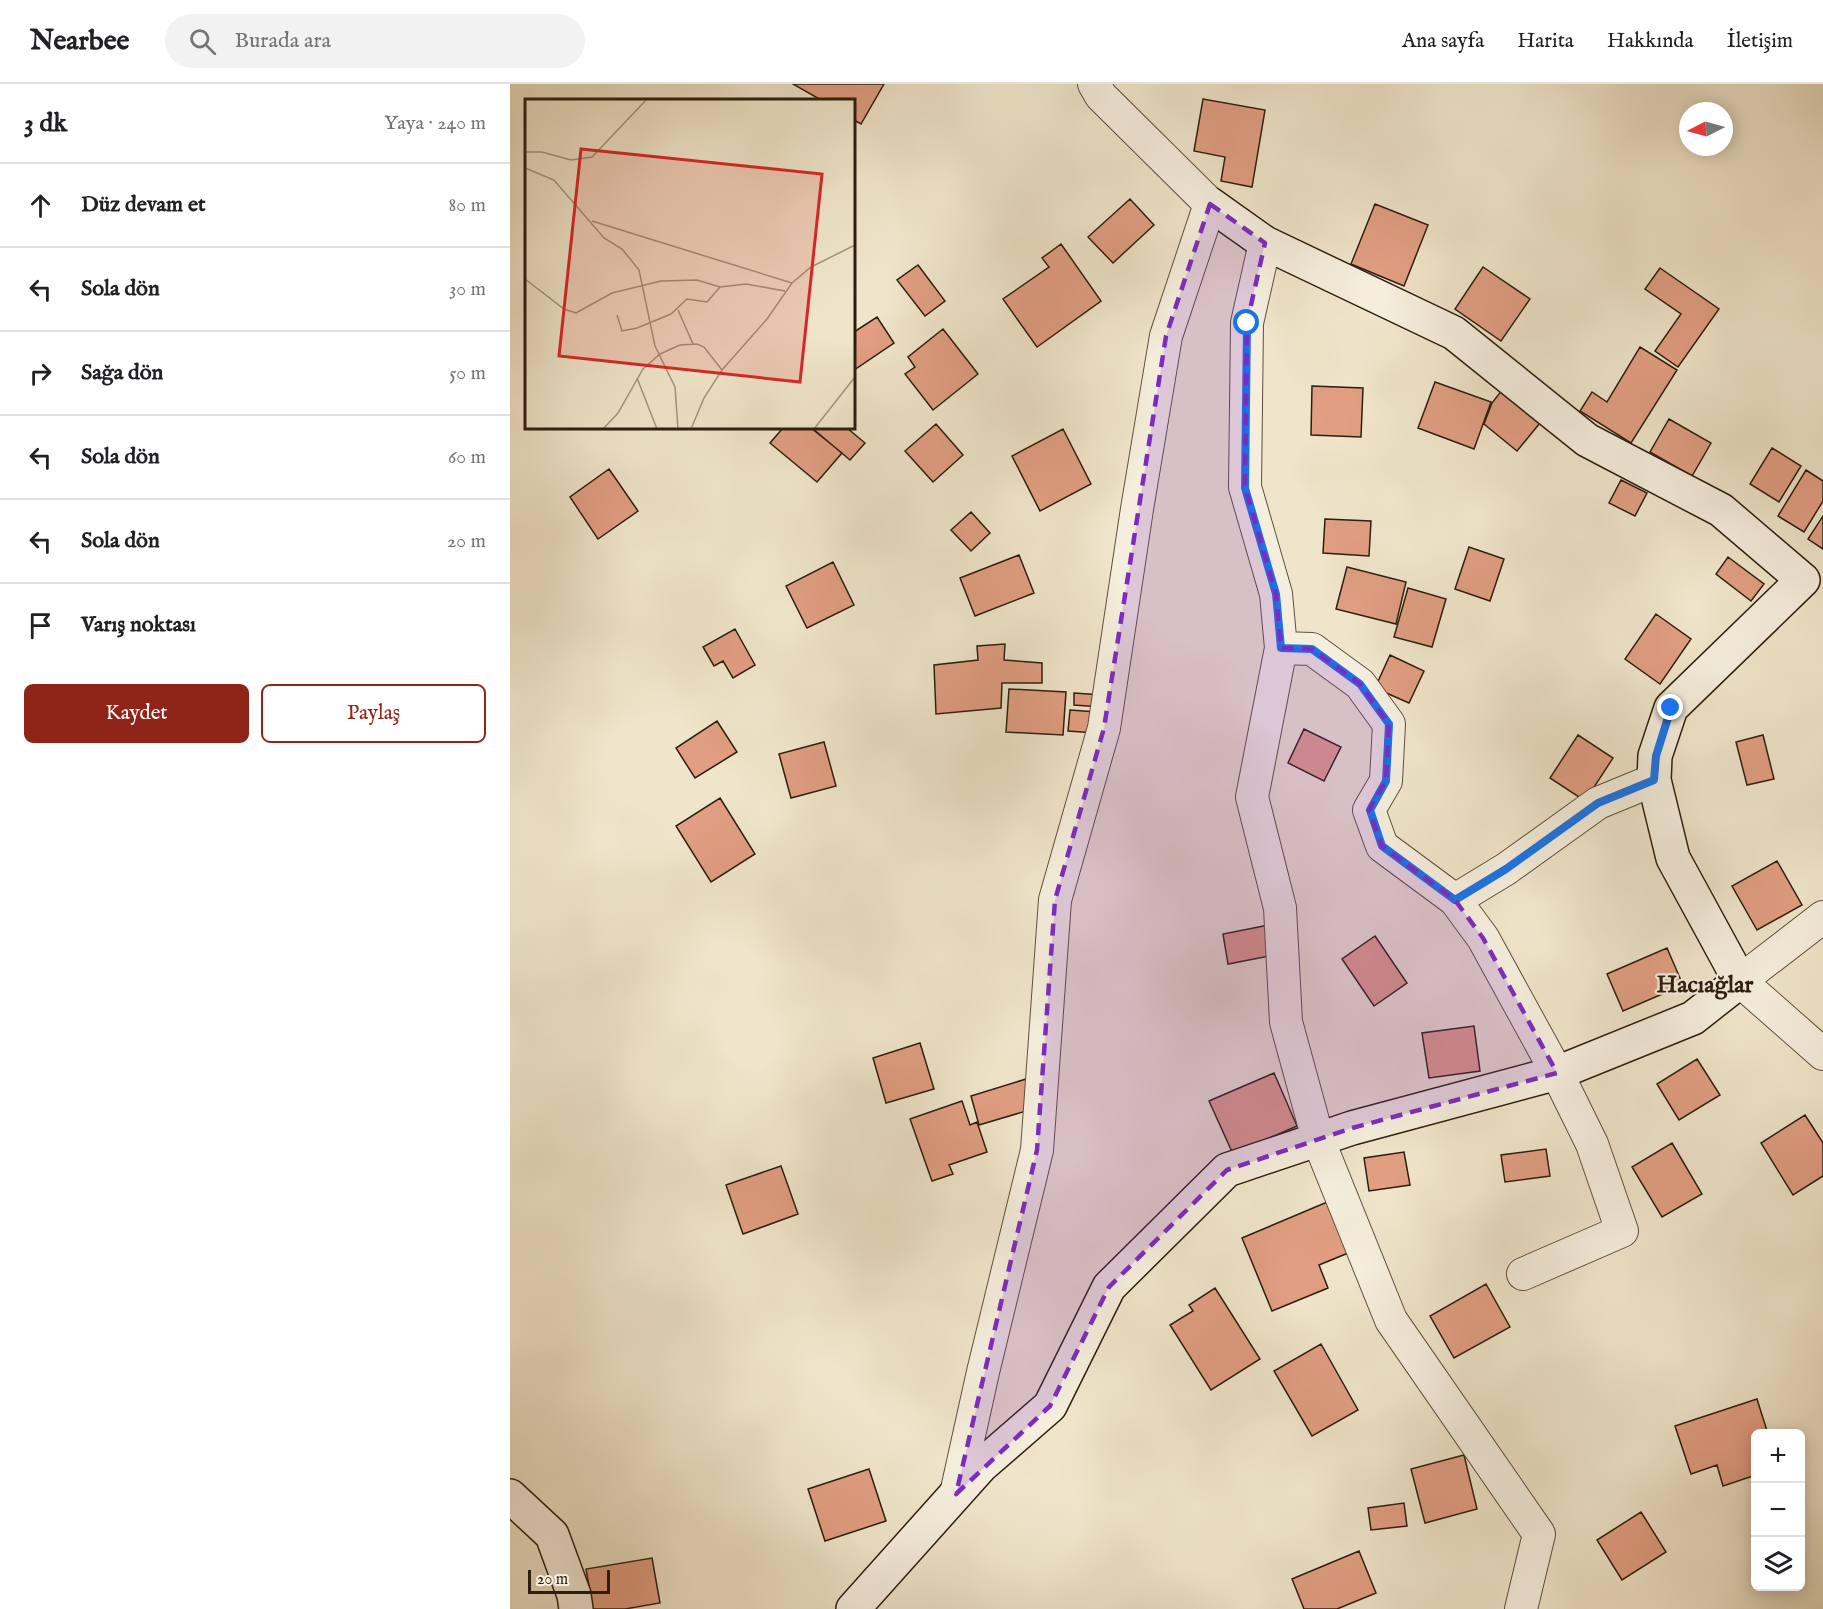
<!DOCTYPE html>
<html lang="tr">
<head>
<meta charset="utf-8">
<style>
	:root { --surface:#fff; --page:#f2f2f2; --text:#202124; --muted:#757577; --line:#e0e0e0; --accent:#8f2418 }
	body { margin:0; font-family:"IM FELL English",serif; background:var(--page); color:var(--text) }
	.controls { position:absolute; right:18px; bottom:18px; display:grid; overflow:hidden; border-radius:9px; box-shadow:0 3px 15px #0003 }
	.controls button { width:54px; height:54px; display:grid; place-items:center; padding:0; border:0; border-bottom:2px solid var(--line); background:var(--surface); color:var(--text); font:30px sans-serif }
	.compass { position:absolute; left:1169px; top:18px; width:54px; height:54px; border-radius:50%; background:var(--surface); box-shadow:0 3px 15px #0003; rotate:264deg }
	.scale { position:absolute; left:18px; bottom:15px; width:82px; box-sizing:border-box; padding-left:6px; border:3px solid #2d1e0e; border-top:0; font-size:16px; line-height:21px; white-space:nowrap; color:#2d1e0e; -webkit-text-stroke:4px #f5eedd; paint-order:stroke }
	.stop { position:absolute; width:18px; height:18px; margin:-14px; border:4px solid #1a73e8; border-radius:50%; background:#fff }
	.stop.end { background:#1a73e8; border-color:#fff; box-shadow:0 2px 6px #0008 }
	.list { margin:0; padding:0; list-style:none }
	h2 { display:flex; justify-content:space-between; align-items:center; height:78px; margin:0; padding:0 24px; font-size:26px }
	h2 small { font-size:20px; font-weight:400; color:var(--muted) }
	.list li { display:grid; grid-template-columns:39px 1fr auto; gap:18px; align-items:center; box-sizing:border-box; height:84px; padding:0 24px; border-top:2px solid var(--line) }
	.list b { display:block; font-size:22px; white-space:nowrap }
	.list em { font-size:20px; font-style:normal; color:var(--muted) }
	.actions { display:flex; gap:12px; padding:18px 24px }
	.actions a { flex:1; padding:14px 0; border:2px solid var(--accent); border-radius:9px; text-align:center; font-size:21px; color:var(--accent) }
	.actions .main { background:var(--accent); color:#fff }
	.icon { flex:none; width:33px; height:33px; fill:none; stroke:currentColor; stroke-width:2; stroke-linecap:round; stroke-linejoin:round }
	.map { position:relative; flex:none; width:1313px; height:1525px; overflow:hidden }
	header { display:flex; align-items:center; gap:36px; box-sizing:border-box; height:84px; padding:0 30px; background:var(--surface); border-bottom:2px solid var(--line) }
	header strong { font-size:28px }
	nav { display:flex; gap:33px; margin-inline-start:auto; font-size:21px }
	.search { width:420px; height:54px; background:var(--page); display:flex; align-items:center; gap:15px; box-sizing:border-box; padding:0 21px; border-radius:33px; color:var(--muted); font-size:22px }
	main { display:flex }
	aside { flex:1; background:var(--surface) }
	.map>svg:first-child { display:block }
	.building { fill:#e19e82; stroke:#2d1e0e; stroke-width:1.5 }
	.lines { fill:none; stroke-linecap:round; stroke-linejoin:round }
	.street-casing { stroke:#5e503d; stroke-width:34 }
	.secondary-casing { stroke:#2d1e0e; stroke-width:36 }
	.street { stroke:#f5eedd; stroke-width:32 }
	.secondary { stroke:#f5eedd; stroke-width:33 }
	.route { stroke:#1a73e8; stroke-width:8 }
	.marked { fill:#7b2cbf; fill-opacity:0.2; stroke:#7b2cbf; stroke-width:4.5; stroke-dasharray:12 8; stroke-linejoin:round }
	.labels { text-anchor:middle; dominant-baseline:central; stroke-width:4.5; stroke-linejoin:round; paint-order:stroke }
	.quarter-label { font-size:24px; font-weight:bold; fill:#2d1e0e; stroke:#f5eedd }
	.inset-road { fill:none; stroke:#a1957f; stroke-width:1.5 }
	.view { fill:#d62828; fill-opacity:0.15; stroke:#d62828; stroke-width:3 }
	.inset-edge { fill:none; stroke:#2d1e0e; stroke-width:3 }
</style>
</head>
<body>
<header>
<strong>Nearbee</strong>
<div class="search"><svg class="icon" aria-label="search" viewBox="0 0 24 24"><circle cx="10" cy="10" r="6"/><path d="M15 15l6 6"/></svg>Burada ara</div>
<nav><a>Ana sayfa</a><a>Harita</a><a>Hakkında</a><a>İletişim</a></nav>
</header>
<main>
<aside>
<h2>3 dk<small>Yaya · 240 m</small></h2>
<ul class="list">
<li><svg class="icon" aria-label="ahead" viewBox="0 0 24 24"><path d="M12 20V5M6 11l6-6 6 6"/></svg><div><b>Düz devam et</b></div><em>80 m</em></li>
<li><svg class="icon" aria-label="left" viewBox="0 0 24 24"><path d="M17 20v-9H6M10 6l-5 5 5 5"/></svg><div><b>Sola dön</b></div><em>30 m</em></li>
<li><svg class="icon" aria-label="right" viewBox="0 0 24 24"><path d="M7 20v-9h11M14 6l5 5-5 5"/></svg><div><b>Sağa dön</b></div><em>50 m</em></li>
<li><svg class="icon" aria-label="left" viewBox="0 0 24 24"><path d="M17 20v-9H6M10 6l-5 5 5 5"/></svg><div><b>Sola dön</b></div><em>60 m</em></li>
<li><svg class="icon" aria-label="left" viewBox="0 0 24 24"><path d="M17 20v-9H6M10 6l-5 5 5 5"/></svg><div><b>Sola dön</b></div><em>20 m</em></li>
<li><svg class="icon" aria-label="arrive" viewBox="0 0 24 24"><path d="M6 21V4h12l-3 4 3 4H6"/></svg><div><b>Varış noktası</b></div></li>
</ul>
<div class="actions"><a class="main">Kaydet</a><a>Paylaş</a></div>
</aside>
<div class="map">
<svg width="1313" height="1525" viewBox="0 0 1313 1525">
	<rect width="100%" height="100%" fill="#efe5ca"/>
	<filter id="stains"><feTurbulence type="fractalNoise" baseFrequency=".00333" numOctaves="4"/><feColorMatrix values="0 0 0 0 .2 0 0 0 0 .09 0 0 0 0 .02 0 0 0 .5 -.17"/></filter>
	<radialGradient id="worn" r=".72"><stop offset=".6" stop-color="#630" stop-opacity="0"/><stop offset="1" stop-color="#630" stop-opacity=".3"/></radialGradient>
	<path class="building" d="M283,0H374L351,40L344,36V16H311Z
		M693,15L755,26L742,103L711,97L715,73L684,67Z
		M620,115L644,141L603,179L578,153Z
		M865,120L918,141L894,202L841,180Z
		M551,160L591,217L527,263L493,215L539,183L532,174Z
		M408,181L435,217L415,232L387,196Z
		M973,183L1020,215L991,257L945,225Z
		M1150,184L1209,225L1168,283L1145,267L1171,230L1135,205Z
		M367,233L384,259L344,286V248Z
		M433,245L468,290L423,326L395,290L405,283L398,273Z
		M1130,263L1167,286L1121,359L1070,327L1082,308L1097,318Z
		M925,298L981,318L964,365L908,344Z
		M802,302L853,304L851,353L801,351Z
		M995,302L1034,334L1007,367L974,340L982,319Z
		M1159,335L1201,359L1182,392L1140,368Z
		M426,340L453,371L423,398L395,367Z
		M273,344H301L332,369L307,398L260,359Z
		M302,344H337L355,359L340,376Z
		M553,345L581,400L530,427L502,372Z
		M1262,364L1291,382L1269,418L1240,400Z
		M99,385L128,427L88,455L60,413Z
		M1296,386L1313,397V417L1294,448L1268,432Z
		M1111,396L1137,409L1125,432L1099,419Z
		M461,428L480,449L461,467L441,446Z
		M1313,432V465L1298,455Z
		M815,435L861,437L859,472L813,469Z
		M959,463L994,475L980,517L945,505Z
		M509,471L524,509L465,532L450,494Z
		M1218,473L1254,500L1241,517L1206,490Z
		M323,478L344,521L297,544L276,502Z
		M837,483L896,498L886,540L826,525Z
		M898,504L936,515L922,563L884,553Z
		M1146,530L1181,555L1150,600L1115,575Z
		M225,545L245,581L223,594L213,577L204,582L193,563Z
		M495,560L494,576L532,579V599H492L491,624L426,630L424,581L468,576L467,562Z
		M880,571L914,587L899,619L865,604Z
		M499,605L556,608L553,651L496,648Z
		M564,609L592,611L591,623L564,621Z
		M560,626L587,628L586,649L558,647Z
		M207,637L227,668L185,694L166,664Z
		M794,645L831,663L814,697L778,679Z
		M1068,651L1103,674L1075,717L1040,694Z
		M1253,651L1264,695L1237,701L1226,658Z
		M314,658L326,702L281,714L269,670Z
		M210,714L245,770L201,798L166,742Z
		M1267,777L1292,821L1247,846L1222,802Z
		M759,841L765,871L718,880L713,850Z
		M865,852L897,899L864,922L832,875Z
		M1157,864L1173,901L1113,927L1097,890Z
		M964,942L970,987L919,994L912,949Z
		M410,959L424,1005L376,1019L363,974Z
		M1187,975L1210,1011L1169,1036L1147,1000Z
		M764,989L787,1042L723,1070L699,1017Z
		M516,995L526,1024L469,1041L461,1012Z
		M452,1017L460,1041L467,1038L477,1068L439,1081L443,1090L422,1097L400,1035Z
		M1295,1031L1313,1059V1092L1283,1111L1251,1059Z
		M1162,1059L1192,1110L1152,1133L1122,1083Z
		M1036,1065L1040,1092L995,1098L991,1071Z
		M894,1068L900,1101L859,1107L854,1074Z
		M271,1082L288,1130L233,1150L216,1101Z
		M822,1116L843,1167L809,1181L818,1204L762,1227L732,1154Z
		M976,1200L1000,1243L944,1274L920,1232Z
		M705,1204L750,1275L701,1306L660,1241L683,1227L679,1221Z
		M811,1260L848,1326L802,1352L764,1287Z
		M1247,1315L1258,1350H1246V1391L1213,1402L1207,1381L1181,1390L1165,1342Z
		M954,1371L967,1425L915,1439L901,1385Z
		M359,1385L376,1437L315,1457L298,1405Z
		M894,1419L897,1442L861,1446L858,1424Z
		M1131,1428L1156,1468L1112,1496L1087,1456Z
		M849,1467L866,1509L827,1525H794L782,1495Z
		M142,1474L150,1519L115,1525H83L76,1485Z"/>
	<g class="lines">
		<defs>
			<path id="street" d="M755,159L737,239L735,403L766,510L771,564L742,713L770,824L776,938L808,1055L881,1236L1029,1450L1011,1525
				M771,564L802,565L850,600L879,640L876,697L859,726L872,762L945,816L973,854L1047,989L1082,1060L1112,1147L1013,1190
				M945,816L996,785L1088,719L1144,696
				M1313,833L1230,897L1313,970
				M446,1410L473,1288L527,1066L545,816L594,644L627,425L656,252L700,120L591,12L584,0"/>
			<path id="secondary" d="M0,1412L42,1451L64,1511L66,1525
				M343,1525L471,1382L540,1322L599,1203L717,1086L842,1044L1047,989L1183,934L1230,897L1163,774L1144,696L1145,672L1161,624L1293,496L1211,426L1077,356L944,249L755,159L700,120"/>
		</defs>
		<use href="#street" class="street-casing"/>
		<use href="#secondary" class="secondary-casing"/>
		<use href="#street" class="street"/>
		<use href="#secondary" class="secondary"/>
	</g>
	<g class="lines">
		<path class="route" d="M737,239L735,404L766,510L771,564L802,565L850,600L879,640L876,697L860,726L872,762L945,816L996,785L1088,719L1144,696L1146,672L1161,624"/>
	</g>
	<path class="marked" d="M700,120L755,159L737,239L735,403L766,510L771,564L802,565L850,600L879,640L876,697L859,726L872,762L945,816L973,854L1047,989L842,1044L717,1086L599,1203L540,1322L446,1410L527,1066L545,816L594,644L656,252Z"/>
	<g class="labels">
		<g class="quarter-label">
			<text x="1195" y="901">Hacıağlar</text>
		</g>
	</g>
	<g transform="translate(15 15)">
		<rect width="330" height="330" fill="#efe5ca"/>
		<path class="inset-road" d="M0,53H17L46,61L67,58L122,0M0,69L29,81L79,139L97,150L114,171L130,247L150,288L153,330M67,122L267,184M0,180L39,210L51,214L87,194L136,182L172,181L195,188L221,185L260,192M153,211L168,245M92,216L97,232L112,229L146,215L162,200L182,203L195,188M112,279L132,330M78,330L93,314L118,270L135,255L155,246L172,245L179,248L197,271L242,220L267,184L286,168L330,146M166,330L179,299L197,271M289,330L330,278"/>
		<path class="view" d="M56,50L297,75L275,283L34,257Z"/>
		<rect width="330" height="330" class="inset-edge"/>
	</g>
	<rect width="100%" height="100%" filter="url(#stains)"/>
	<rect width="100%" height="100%" fill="url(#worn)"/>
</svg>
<div class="controls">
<button>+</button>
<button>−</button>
<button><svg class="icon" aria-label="layers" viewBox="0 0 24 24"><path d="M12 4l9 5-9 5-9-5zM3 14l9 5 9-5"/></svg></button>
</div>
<svg class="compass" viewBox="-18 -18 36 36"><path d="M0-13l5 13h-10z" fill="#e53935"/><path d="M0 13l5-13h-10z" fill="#757577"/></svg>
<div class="scale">20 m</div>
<div class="stop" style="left:737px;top:239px"></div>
<div class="stop end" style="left:1161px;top:624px"></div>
</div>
</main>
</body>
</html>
